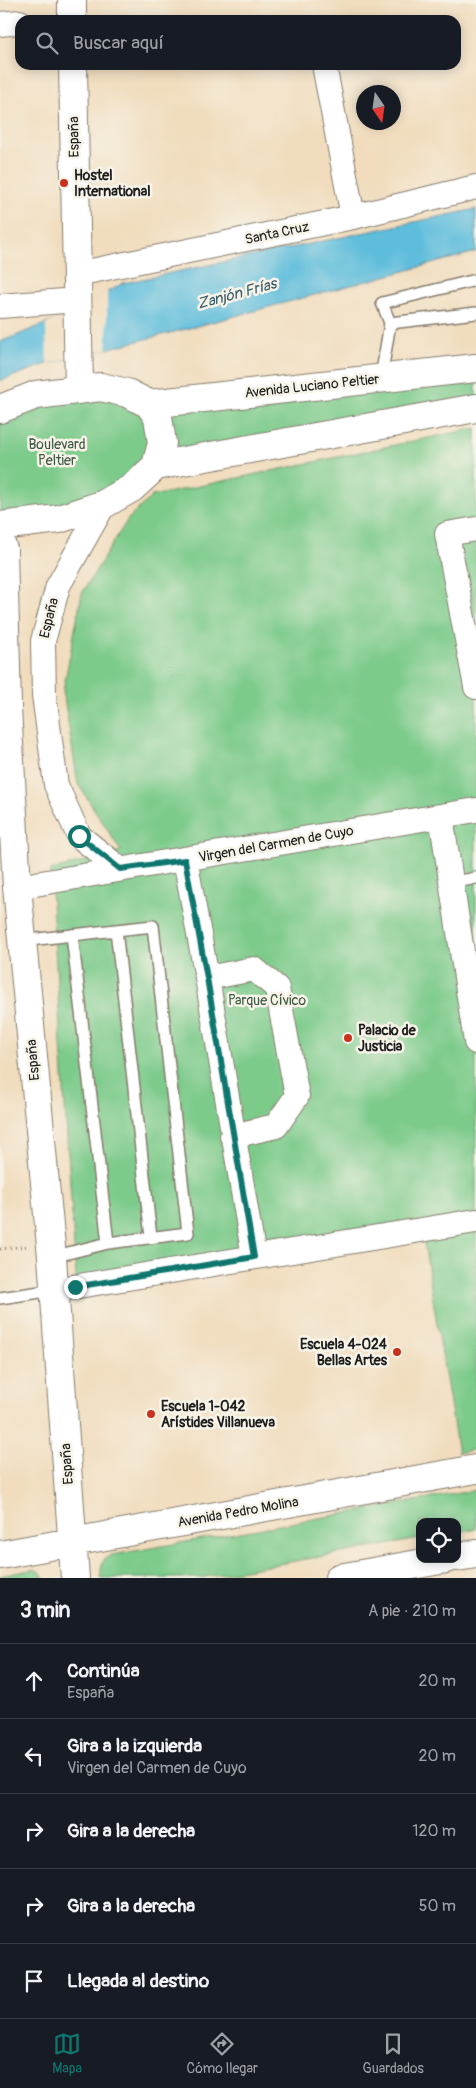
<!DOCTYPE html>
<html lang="es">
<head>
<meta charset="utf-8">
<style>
	:root { --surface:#171b24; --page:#242831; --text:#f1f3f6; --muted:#9ea1a6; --line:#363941; --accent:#0f766e }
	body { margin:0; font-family:Pangolin,sans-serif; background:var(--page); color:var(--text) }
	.controls { position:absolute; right:15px; bottom:15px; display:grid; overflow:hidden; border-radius:10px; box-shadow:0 2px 12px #0003 }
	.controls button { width:45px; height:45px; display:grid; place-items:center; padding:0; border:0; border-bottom:1px solid var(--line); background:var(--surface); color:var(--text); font:25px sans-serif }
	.compass { position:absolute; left:356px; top:85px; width:45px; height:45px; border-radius:50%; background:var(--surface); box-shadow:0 2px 12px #0003; rotate:167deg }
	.stop { position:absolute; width:15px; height:15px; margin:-11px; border:4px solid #0f766e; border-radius:50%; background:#fff }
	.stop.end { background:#0f766e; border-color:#fff; box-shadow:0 1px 5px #0008 }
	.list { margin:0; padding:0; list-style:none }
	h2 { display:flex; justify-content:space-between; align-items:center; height:65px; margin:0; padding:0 20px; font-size:21px }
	h2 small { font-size:16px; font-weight:400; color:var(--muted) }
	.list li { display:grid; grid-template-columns:32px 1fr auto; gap:15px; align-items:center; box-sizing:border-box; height:75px; padding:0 20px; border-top:1px solid var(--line) }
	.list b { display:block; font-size:19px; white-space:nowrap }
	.list p { margin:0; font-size:16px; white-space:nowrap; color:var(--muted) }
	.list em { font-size:16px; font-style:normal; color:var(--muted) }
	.icon { flex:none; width:28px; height:28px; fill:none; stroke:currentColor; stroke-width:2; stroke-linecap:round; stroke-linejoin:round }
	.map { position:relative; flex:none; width:476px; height:1578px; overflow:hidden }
	.search { position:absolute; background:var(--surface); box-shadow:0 2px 12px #0003; left:15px; right:15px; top:15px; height:55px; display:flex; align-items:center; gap:12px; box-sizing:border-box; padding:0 18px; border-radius:15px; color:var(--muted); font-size:19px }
	.sheet { height:440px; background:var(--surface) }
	nav { display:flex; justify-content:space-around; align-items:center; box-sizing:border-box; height:70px; border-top:1px solid var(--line); background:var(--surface); font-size:14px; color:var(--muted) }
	nav a { display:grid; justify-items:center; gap:2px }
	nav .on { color:var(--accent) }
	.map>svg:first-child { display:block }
	.green { fill:#7dcb8b; stroke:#4c7454 }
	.water { fill:#5ebddc; stroke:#3d6c7c }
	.pier { fill:#f1ddbe }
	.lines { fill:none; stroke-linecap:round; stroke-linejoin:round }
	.lane-casing { stroke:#867c6d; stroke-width:14 }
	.street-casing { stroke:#867c6d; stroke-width:26 }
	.secondary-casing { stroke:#867c6d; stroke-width:30 }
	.path { stroke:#867c6d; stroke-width:3; stroke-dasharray:1 4; stroke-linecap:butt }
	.lane { stroke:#fff; stroke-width:11 }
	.street { stroke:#fff; stroke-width:24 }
	.secondary { stroke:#fff; stroke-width:28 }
	.route { stroke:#0f766e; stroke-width:6 }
	.poi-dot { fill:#c8321e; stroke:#f7f3e8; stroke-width:2 }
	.labels { text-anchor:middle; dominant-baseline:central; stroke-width:5; stroke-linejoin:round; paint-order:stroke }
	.street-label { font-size:14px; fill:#1c1c1c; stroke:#f7f3e8 }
	.poi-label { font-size:14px; font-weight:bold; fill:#1c1c1c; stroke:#f7f3e8; text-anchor:start }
	.park-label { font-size:14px; fill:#3e5943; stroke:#f7f3e8 }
	.water-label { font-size:15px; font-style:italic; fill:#365c69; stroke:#f7f3e8 }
</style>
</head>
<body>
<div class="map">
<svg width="476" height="1578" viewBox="0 0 476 1578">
	<rect width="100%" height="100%" fill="#f7f3e8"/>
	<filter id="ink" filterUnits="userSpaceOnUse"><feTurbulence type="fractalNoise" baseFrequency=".02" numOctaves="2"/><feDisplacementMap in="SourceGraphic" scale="10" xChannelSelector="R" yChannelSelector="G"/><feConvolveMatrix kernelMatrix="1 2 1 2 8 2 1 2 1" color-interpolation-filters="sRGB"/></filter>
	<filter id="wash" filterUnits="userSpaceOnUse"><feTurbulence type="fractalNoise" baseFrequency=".0096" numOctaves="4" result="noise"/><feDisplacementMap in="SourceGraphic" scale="20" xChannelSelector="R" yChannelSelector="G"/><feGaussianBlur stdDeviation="1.12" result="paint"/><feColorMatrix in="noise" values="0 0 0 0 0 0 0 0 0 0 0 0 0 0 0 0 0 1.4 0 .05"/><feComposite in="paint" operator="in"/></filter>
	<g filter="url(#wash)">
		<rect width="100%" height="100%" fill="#f1ddbe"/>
		<path class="green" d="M476,373V402L149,459L97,498L54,510L0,515V414L36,399L136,400Z
			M476,428V1449L458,1453L422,1231L77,1293L50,871L121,851L78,784L63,691L82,593L128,519L152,496Z
			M476,1490V1529L457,1532V1522H420V1539L199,1578H101C101,1567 100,1559 112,1555Z
			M35,1569L41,1573L44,1578H0V1576Z"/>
		<path class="water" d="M476,209V252L190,328L47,364L0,381V342L65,316L123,283Z"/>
		<path class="pier" d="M107,291V349L47,364L46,324L77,309Z"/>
	</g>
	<g filter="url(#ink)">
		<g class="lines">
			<defs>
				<path id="lane" d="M476,280L382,303L390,323L476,313
					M381,378L390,323
					M451,883L476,878
					M72,935L108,1243L188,1233L153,926L116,930
					M21,941L116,930L151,1237
					M52,1257L108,1243
					M0,1298L54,1290"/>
				<path id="street" d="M0,24L20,22
					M324,65L353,217
					M77,274L353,217L476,187
					M0,306L77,300
					M104,504L58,586L43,641L44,695L56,785L79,836L120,869
					M476,529L447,534L476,687
					M441,816L476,1042
					M185,859L207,978L254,1257
					M17,887L476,810
					M207,978L254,969L277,988L297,1096L276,1126L232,1136
					M54,1290L476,1221"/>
				<path id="secondary" d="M72,0V20
					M73,65L79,389
					M149,404L476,368
					M0,409L36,395L101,387L127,393L149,404L158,417L162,443L156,466L132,488L104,504L59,519L0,526
					M156,466L476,408
					M0,542L3,549L7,707L17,887L52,1257L75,1578
					M0,1555L476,1469
					M457,1557L476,1554
					M339,1578L446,1559"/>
			</defs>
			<use href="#lane" class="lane-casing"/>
			<use href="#street" class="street-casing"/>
			<use href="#secondary" class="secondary-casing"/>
			<path class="path" d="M0,1249L27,1246"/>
			<use href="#lane" class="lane"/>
			<use href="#street" class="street"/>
			<use href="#secondary" class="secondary"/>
		</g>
	</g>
	<g class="lines" filter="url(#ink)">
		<path class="route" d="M75,1287L254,1257L207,978L185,860L120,869L79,836"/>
	</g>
	<g class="poi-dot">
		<circle cx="64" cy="183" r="5"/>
		<circle cx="348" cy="1038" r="5"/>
		<circle cx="397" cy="1352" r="5"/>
		<circle cx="151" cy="1414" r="5"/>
	</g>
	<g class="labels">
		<g class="street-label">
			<text transform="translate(74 137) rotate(-91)">España</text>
			<text transform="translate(277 233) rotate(-12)">Santa Cruz</text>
			<text transform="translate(312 386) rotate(-6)">Avenida Luciano Peltier</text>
			<text transform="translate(49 618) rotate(-76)">España</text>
			<text transform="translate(276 844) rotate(-10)">Virgen del Carmen de Cuyo</text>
			<text transform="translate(33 1060) rotate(-95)">España</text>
			<text transform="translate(67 1464) rotate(-94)">España</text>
			<text transform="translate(238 1512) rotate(-10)">Avenida Pedro Molina</text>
		</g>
		<g class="poi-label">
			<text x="74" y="175">Hostel<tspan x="74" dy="16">International</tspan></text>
			<text x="358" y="1030">Palacio de<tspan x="358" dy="16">Justicia</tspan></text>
			<text x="387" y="1344" text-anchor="end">Escuela 4-024<tspan x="387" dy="16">Bellas Artes</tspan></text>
			<text x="161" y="1406">Escuela 1-042<tspan x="161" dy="16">Arístides Villanueva</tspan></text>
		</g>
		<g class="park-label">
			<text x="57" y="444">Boulevard<tspan x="57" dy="16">Peltier</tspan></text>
			<text x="267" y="1000">Parque Cívico</text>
		</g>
		<g class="water-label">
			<text transform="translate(237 294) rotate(-15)">Zanjón Frías</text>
		</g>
	</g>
</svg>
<div class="controls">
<button><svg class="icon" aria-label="locate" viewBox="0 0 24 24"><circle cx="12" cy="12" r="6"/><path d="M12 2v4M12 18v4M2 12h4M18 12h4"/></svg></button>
</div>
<svg class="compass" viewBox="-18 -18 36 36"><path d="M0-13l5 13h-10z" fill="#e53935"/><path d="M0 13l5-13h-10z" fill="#9ea1a6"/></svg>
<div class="stop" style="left:79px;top:836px"></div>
<div class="stop end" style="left:75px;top:1287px"></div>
<div class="search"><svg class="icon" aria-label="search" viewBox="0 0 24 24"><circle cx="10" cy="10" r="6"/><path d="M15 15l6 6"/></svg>Buscar aquí</div>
</div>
<section class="sheet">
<h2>3 min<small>A pie · 210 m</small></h2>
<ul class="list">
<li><svg class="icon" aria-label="ahead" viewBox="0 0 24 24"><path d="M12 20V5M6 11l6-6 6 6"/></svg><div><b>Continúa</b><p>España</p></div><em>20 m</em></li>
<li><svg class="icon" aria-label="left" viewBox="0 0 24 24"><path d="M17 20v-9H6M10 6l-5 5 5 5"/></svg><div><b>Gira a la izquierda</b><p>Virgen del Carmen de Cuyo</p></div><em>20 m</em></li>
<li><svg class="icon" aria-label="right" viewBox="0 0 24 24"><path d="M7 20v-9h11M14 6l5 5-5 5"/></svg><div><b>Gira a la derecha</b></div><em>120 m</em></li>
<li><svg class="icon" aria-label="right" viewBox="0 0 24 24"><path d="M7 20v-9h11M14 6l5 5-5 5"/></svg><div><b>Gira a la derecha</b></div><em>50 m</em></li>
<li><svg class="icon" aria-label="arrive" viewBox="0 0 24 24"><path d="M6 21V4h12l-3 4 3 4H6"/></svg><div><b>Llegada al destino</b></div></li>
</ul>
</section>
<nav>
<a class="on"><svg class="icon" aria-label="map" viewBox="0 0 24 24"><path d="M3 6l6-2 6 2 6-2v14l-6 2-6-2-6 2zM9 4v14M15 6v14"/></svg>Mapa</a>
<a><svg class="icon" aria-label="directions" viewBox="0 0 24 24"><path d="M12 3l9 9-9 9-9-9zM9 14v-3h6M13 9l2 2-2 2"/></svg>Cómo llegar</a>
<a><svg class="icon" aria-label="saved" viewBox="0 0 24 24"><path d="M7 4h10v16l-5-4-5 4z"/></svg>Guardados</a>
</nav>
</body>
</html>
